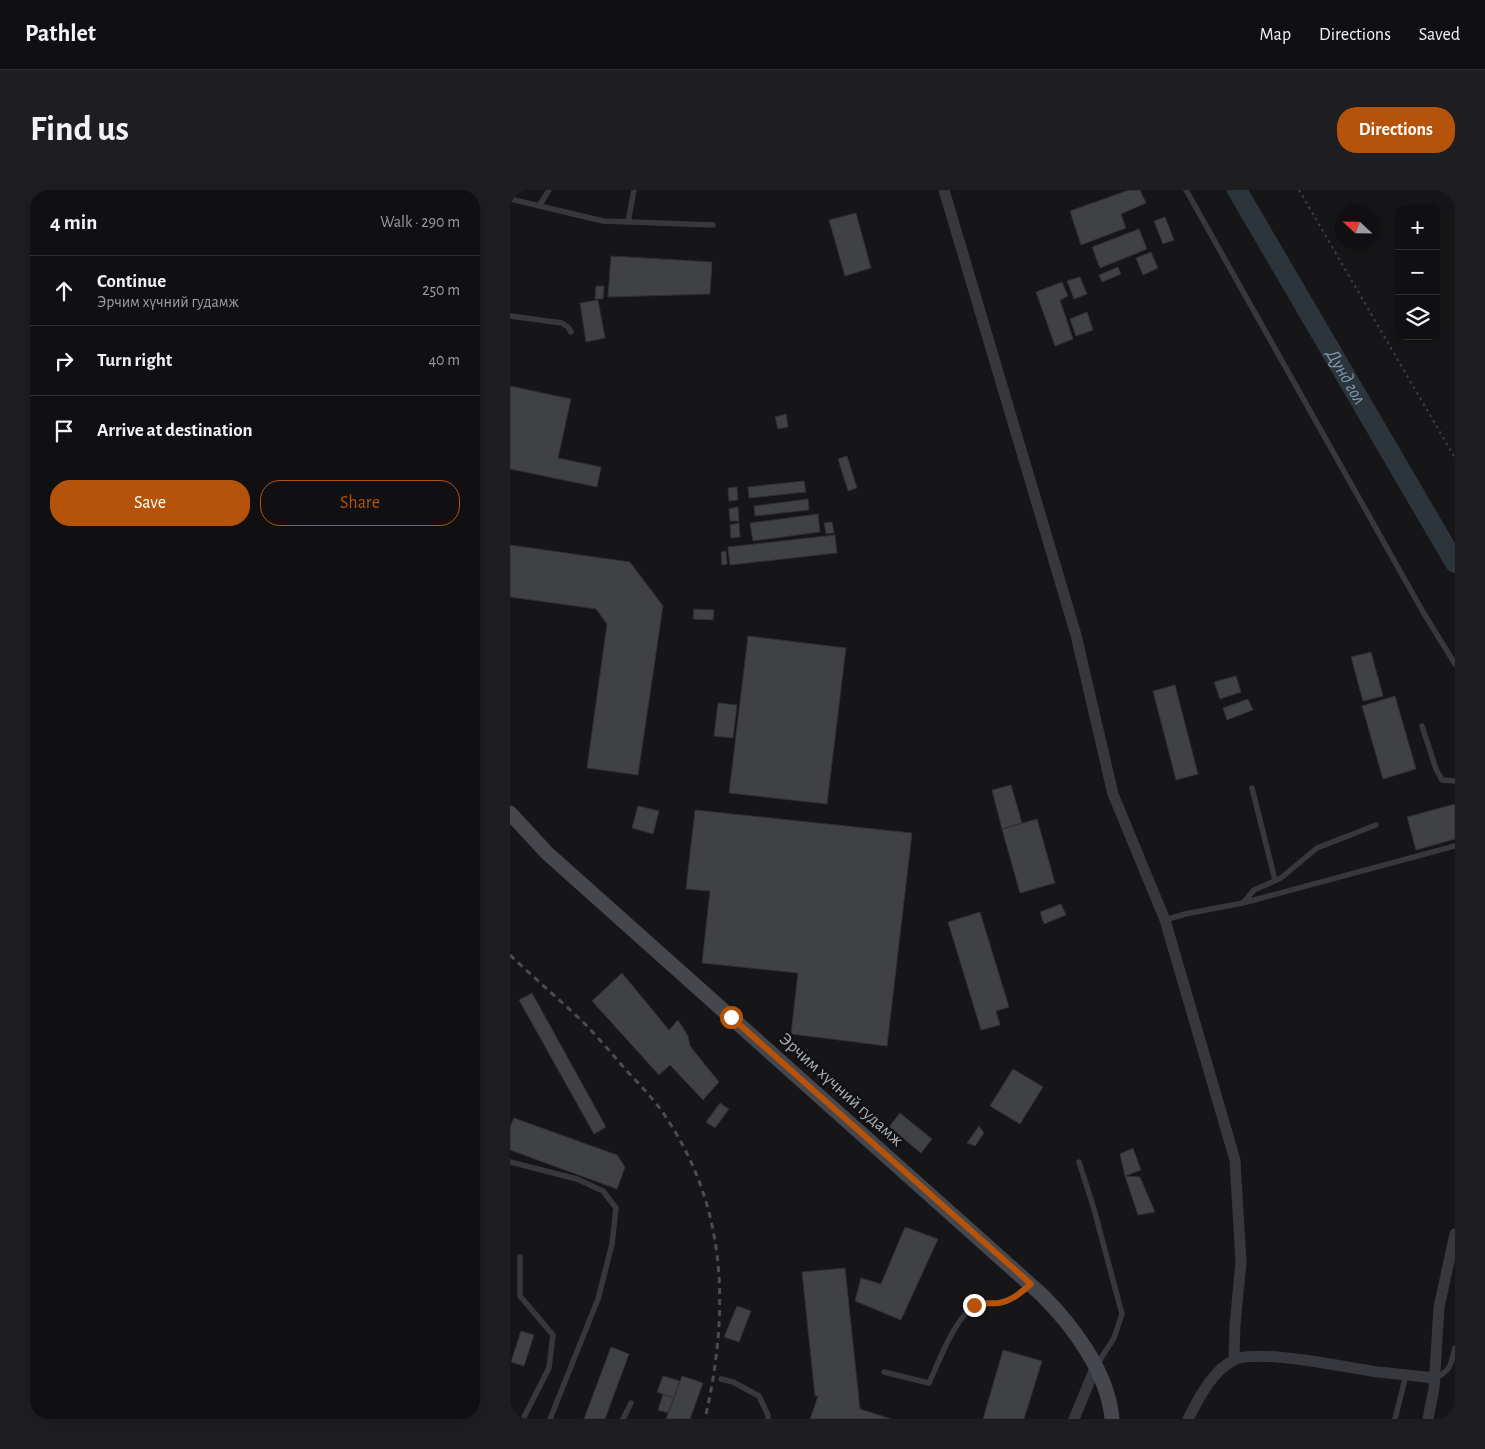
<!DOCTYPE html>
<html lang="en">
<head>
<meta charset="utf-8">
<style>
	:root { --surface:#101012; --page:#1e1e20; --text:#f1f3f6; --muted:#9c9d9f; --line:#303032; --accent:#b45309 }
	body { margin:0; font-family:"Alegreya Sans",sans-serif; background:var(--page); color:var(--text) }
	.controls { position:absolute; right:15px; top:15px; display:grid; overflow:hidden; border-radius:10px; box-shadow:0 2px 8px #0003 }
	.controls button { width:45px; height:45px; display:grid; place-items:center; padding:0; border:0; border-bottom:1px solid var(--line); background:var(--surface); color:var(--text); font:25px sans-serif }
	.compass { position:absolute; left:825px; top:15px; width:45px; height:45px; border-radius:50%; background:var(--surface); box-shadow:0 2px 8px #0003; rotate:292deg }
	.stop { position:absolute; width:15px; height:15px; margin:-11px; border:4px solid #b45309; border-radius:50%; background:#fff }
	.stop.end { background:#b45309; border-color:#fff; box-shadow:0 1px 5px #0008 }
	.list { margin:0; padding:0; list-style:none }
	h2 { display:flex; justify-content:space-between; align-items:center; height:65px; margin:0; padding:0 20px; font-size:21px }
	h2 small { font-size:16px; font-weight:400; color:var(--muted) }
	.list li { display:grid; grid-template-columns:32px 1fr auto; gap:15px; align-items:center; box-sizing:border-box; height:70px; padding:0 20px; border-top:1px solid var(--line) }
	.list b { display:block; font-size:19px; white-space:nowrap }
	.list p { margin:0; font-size:16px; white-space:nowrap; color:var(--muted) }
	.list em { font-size:16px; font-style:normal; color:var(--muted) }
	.actions { display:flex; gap:10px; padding:15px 20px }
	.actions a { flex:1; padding:11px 0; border:1px solid var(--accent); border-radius:20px; text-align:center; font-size:18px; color:var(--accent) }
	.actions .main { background:var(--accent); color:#fff }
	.icon { flex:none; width:28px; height:28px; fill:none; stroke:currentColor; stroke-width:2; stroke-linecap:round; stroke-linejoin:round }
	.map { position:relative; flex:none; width:945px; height:1229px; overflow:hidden; border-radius:20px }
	header { display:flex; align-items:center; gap:30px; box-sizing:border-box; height:70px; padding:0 25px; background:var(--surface); border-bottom:1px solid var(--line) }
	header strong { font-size:24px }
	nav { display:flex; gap:28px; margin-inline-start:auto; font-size:18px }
	.intro { display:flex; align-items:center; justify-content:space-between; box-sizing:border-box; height:120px; padding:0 30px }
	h1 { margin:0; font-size:35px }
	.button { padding:12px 22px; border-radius:20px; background:var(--accent); color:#fff; font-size:18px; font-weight:700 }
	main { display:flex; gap:30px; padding:0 30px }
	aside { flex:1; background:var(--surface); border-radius:20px; box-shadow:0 2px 8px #0003 }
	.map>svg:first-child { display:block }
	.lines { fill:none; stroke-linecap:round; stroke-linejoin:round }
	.river { stroke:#2c353c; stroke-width:20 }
	.building { fill:#404145; stroke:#303034 }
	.path { stroke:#3d3f44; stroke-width:2; stroke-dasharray:2.5 4; stroke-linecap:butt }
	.service { stroke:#37383d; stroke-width:5.5 }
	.minor { stroke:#37383d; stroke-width:11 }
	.secondary { stroke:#45474d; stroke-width:15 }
	.rail { stroke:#4a4c52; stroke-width:3; stroke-dasharray:6 5; stroke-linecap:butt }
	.route { stroke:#b45309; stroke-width:6 }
	.labels { text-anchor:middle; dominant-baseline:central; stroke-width:5; stroke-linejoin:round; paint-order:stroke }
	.street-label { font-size:18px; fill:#a8adb8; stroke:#111113 }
	.water-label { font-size:19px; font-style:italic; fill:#7f9bb3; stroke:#111113 }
</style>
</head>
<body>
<header>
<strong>Pathlet</strong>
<nav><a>Map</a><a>Directions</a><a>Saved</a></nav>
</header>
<div class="intro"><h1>Find us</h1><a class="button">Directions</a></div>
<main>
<aside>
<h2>4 min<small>Walk · 290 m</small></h2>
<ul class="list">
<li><svg class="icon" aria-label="ahead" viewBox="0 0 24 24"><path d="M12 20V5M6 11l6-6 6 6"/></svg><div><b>Continue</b><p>Эрчим хүчний гудамж</p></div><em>250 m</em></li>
<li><svg class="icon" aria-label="right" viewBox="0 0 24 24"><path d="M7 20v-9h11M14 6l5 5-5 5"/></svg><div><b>Turn right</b></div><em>40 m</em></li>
<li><svg class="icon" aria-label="arrive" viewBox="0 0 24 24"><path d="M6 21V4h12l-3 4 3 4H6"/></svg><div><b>Arrive at destination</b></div></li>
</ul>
<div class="actions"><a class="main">Save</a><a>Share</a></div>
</aside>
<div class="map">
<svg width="945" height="1229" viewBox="0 0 945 1229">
	<rect width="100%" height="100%" fill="#161618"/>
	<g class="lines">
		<path class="river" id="s1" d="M727,0L945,373"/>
	</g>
	<path class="building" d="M619,0H630L636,13L611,24L616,38L571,55L560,21Z
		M346,23L361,78L335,86L319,30Z
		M655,27L664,50L653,54L644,31Z
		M629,39L637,59L590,78L582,57Z
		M641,62L648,78L633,85L626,68Z
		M101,66L202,72L200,104L98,107Z
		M608,77L611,84L592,92L589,85Z
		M570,87L577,104L564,109L557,91Z
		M552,92L558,106L550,110L563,149L545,156L526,102Z
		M86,96H94L93,109H85Z
		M88,110L95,148L76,152L70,113Z
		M577,122L583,140L566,146L560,129Z
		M0,196L61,209L48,268L91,277L87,297L0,279Z
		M276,224L278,237L268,239L265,227Z
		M337,266L347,298L338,301L328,269Z
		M294,291L296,302L239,308L238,297Z
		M227,297L228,310L219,311L218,298Z
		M298,309L299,320L245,326L244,316Z
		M228,317L229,331H220L219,319Z
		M308,324L310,342L243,351L240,333Z
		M322,332L324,343L316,344L314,333Z
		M229,333L230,347L221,348L220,335Z
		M325,345L327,363L220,375L218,357Z
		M0,355L120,372L153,416L128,585L77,578L97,434L86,419L0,407Z
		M216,361L217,374L212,375L211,362Z
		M184,419L204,420L203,430L183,429Z
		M238,446L336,458L317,614L219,603Z
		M861,462L873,506L853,511L841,467Z
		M726,486L731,502L710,509L704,492Z
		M665,495L688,584L666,590L643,501Z
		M885,506L906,579L873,589L852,516Z
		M738,509L743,520L717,530L713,518Z
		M208,513L227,515L223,548L204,546Z
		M501,595L512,633L492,639L482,600Z
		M945,614V649L906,660L897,627Z
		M128,616L149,621L143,644L122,638Z
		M185,620L402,643L377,856L281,844L288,783L192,773L200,701L176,699Z
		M527,629L545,693L510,703L492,639Z
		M551,714L556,725L534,734L530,722Z
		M470,722L499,817L486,821L490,835L471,840L438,732Z
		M112,783L159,840L168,830L178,846L180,856L209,892L193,910L160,875L149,885L82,811Z
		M22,803L96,937L84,944L9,810Z
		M503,879L533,897L510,934L480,916Z
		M210,913L219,919L205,938L196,932Z
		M390,923L422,949L411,963L379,937Z
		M4,928L107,965L115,977L107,999L0,960V937Z
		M469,936L474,943L465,956L457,953Z
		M623,958L631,980L615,986L610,964Z
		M615,986L630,987L645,1022L628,1025Z
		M395,1037L428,1049L391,1130L345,1111L351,1088L371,1094Z
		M335,1078L350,1219L381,1229H300L308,1206H305L292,1082Z
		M227,1116L241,1121L229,1152L214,1147Z
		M11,1141L24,1145L14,1176L1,1172Z
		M101,1157L119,1164L95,1229H74Z
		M493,1160L532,1171L514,1229H473Z
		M153,1186L170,1191L164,1208L147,1202Z
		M172,1186L193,1193L180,1229H156Z
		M153,1204L164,1208L158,1223L148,1220Z"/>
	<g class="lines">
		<path class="path" d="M789,0L945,268"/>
		<path class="service" d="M676,0L913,422L945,474
			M0,9L93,31L203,35
			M29,16L39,0
			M118,32L124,0
			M0,126L52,133L58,137L61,142
			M912,536L926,579L932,590L945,591
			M742,598L765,690
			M733,713L744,700L771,688L807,658L866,635
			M655,730L675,724L733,713L945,656
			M0,972L67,989L93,1001L106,1018L102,1054L88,1109L40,1229
			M569,972L584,1019L612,1124L604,1148L586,1176
			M10,1067V1106L43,1145L39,1178L13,1229
			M374,1182L419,1193C428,1174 447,1122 467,1115C474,1112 482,1114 490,1113C501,1111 511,1103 520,1096
			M925,1188C941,1181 941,1174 945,1158
			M211,1189L223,1192L249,1206L258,1225V1229
			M113,1229L121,1213
			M885,1229L896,1185"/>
		<path class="minor" d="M434,0L566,445L603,604L655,730L725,970L731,1072L725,1135L724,1170
			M564,1229L585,1178
			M678,1229C689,1208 702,1181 724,1170C746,1158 840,1178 868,1182C887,1184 906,1186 925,1188
			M918,1229L924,1198L929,1117L945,1044"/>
		<path class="secondary" d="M0,623L37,663L532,1105C564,1137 598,1183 602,1229"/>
		<path class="rail" d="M0,765C24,788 49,809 73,832C88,847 102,864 116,880C128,893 141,906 151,920C218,1015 220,1119 195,1229"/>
	</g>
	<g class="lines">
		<path class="route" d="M221,827L521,1094C511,1102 502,1111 489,1113C481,1114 473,1112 464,1115"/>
	</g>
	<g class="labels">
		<g class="street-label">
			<text transform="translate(331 900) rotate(42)">Эрчим хүчний гудамж</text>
		</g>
		<g class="water-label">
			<text stroke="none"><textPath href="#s1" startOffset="216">Дунд гол</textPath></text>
		</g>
	</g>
</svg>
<div class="controls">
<button>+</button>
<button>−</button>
<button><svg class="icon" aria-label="layers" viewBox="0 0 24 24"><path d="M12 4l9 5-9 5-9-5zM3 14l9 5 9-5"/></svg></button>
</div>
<svg class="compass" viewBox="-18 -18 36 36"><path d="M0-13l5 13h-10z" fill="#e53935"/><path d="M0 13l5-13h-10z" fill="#9c9d9f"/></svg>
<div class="stop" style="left:221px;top:827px"></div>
<div class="stop end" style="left:464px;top:1115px"></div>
</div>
</main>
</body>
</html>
